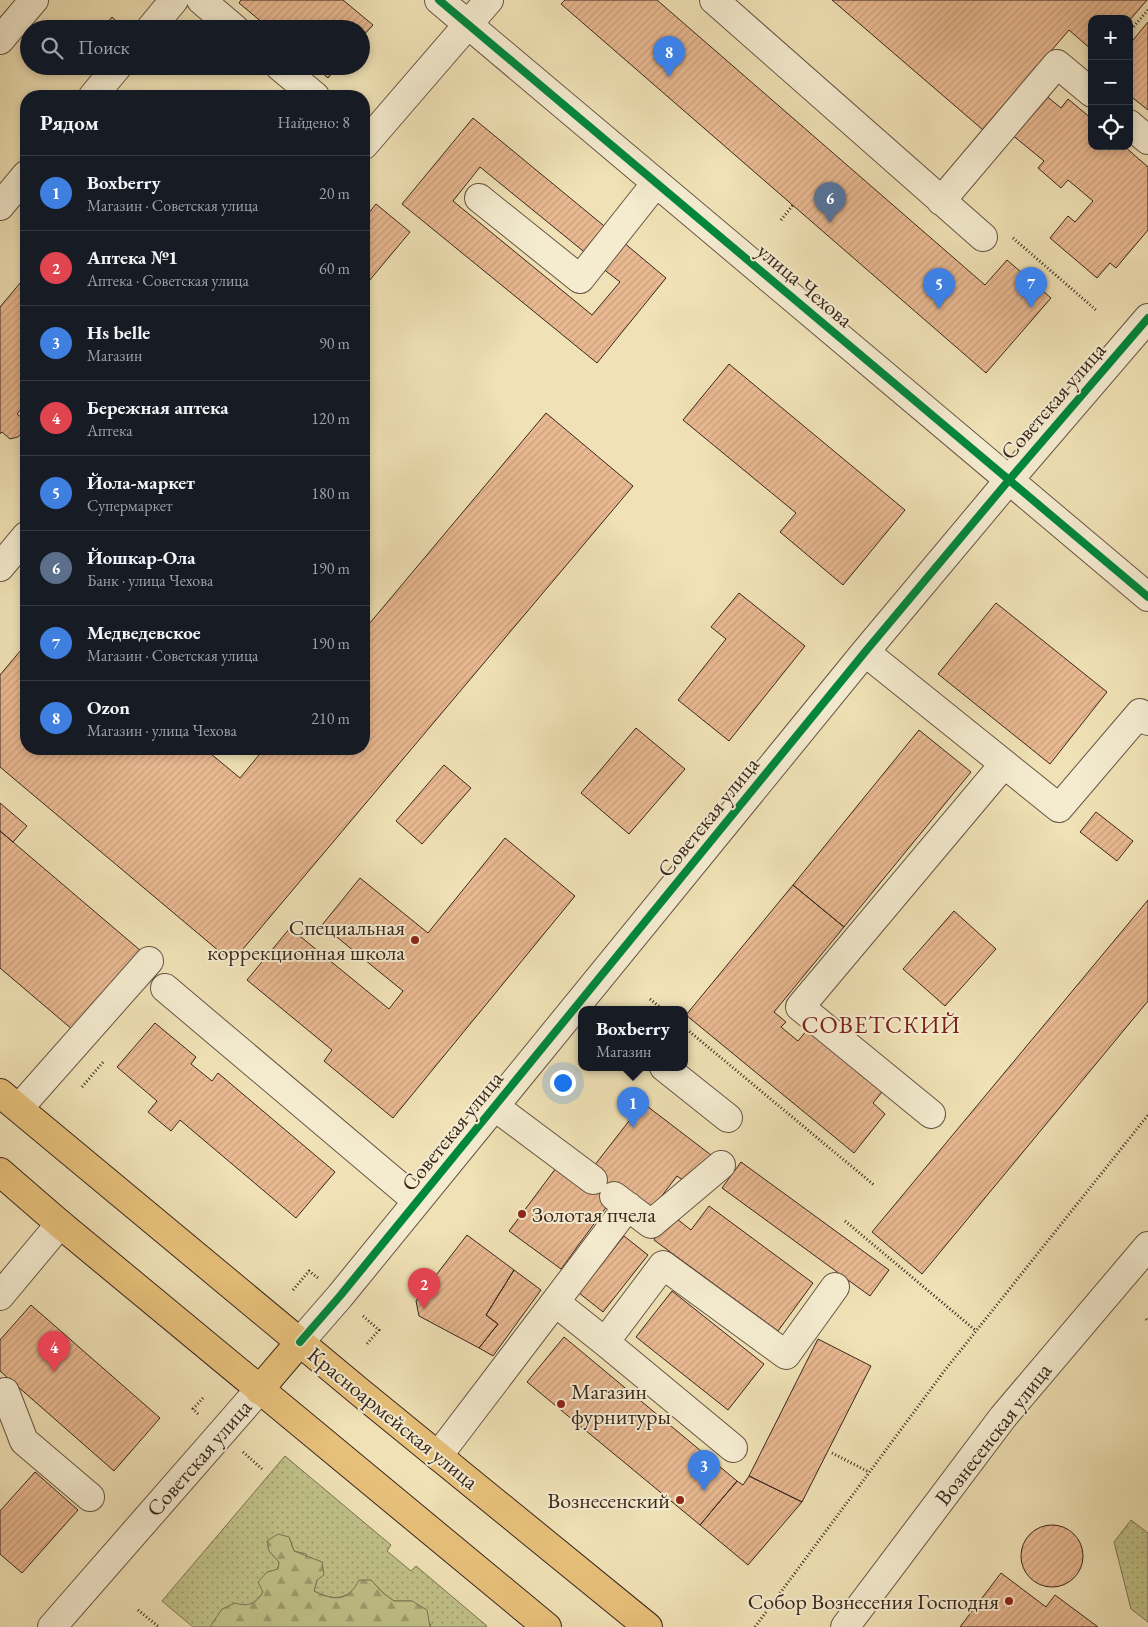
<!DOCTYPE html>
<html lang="ru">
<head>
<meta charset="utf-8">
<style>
	:root { --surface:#171b24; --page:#20242c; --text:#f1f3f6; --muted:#9ea1a6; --line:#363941; --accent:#1a73e8 }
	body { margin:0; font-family:"EB Garamond",serif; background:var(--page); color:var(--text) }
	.controls { position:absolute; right:15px; top:15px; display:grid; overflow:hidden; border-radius:10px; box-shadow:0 2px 8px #0003 }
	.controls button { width:45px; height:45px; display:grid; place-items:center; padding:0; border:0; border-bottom:1px solid var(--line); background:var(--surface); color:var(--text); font:25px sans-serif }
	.you { position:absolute; left:562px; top:1082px; width:18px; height:18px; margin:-12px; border:4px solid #fff; border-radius:50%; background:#1a73e8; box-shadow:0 0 0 8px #1a73e833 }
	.badge { display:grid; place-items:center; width:32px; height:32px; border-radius:50%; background:var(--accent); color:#fff; font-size:16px; font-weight:700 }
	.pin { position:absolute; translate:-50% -41px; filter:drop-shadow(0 1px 2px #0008) }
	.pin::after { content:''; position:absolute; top:26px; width:18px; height:15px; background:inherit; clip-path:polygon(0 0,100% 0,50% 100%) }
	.popup { position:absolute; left:578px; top:1006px; width:110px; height:65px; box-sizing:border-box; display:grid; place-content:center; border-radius:10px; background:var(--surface); filter:drop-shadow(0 1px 4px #0005); font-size:16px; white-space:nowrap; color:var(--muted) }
	.popup b { font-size:19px; color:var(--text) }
	.popup::after { content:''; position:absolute; left:50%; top:100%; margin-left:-10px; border:10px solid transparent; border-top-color:var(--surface) }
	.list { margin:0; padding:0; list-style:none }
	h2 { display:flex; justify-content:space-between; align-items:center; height:65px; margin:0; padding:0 20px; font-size:21px }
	h2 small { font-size:16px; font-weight:400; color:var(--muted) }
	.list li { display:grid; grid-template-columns:32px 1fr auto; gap:15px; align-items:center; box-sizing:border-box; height:75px; padding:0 20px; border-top:1px solid var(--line) }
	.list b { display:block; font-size:19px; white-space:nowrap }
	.list p { margin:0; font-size:16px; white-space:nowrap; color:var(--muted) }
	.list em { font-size:16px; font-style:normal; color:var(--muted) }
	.icon { flex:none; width:28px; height:28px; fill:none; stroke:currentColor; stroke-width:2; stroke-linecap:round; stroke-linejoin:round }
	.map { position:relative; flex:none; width:1148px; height:1627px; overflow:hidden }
	.search { position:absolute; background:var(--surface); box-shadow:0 2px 8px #0003; left:20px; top:20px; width:350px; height:55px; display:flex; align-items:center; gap:12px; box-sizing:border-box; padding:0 18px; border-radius:28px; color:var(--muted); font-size:19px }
	.panel { position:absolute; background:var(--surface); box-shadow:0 2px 8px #0003; left:20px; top:90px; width:350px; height:665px; border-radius:20px }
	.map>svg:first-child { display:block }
	.grass { fill:url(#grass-dots); stroke:#7c7454 }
	.forest { fill:url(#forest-firs); stroke:#7c7454 }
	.building { fill:url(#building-hatch); stroke:#39261f }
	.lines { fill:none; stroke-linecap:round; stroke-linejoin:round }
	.minor-casing { stroke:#675545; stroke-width:30 }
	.major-casing { stroke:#39261f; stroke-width:30 }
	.path { stroke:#39261f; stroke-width:3; stroke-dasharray:1 2.5; stroke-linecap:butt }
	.minor { stroke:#f5ecd0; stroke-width:28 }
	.major { stroke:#e8c17b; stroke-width:28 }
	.cycleway-casing { stroke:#f5ecd0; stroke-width:11 }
	.cycleway { stroke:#00873e; stroke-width:8 }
	.poi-dot { fill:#8f2418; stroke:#f5ecd0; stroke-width:2 }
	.labels { text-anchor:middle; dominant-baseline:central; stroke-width:4; stroke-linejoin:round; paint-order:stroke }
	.street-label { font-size:22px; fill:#39261f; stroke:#f5ecd0 }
	.poi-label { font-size:22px; fill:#39261f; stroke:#f5ecd0; text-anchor:end }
	.neighbourhood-label { font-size:24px; letter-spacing:1px; fill:#7a1f14; stroke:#f5ecd0 }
</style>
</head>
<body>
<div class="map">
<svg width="1148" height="1627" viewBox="0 0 1148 1627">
	<defs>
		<pattern id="grass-dots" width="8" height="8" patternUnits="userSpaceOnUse" patternTransform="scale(1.25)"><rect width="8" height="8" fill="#c0c189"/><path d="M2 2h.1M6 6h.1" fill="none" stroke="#9d9d6f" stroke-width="1.8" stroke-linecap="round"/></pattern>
		<pattern id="forest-firs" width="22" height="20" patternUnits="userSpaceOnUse" patternTransform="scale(1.25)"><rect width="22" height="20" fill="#c0c189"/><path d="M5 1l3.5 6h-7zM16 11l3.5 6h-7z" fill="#9d9d6f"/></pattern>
		<pattern id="building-hatch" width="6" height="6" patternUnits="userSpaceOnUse" patternTransform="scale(1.25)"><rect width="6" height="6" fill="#e9b991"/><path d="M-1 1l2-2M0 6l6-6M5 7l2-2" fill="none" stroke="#c99f7d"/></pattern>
	</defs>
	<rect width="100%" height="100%" fill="#f0e2b6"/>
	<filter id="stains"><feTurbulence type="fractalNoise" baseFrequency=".004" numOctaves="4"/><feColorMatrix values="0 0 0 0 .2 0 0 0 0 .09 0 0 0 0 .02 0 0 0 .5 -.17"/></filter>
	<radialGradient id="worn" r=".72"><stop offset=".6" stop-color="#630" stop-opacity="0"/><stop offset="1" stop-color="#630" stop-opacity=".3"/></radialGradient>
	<path class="grass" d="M285,1456L391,1545L387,1551L411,1571L416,1566L487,1626L485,1627H430L431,1625L412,1601H394L383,1593L371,1580C346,1594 342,1605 314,1591L317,1580L306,1554L294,1551L289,1537L269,1551L279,1562L278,1570L267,1572C265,1579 265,1586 263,1592C256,1609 223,1611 210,1627H193L162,1601Z
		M1131,1520L1148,1533V1622L1131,1609L1114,1542Z"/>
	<path class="forest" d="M278,1534L289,1537L294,1551L322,1562L324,1575L317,1580L314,1591C334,1601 348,1602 359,1580H371L383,1593L394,1601H412L427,1610L430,1627H210L222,1609L235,1603C248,1607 256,1604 263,1592L258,1582L267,1572L278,1569L279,1562L269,1551L267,1541Z"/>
	<path class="building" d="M241,0H343L373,25L361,38V29H270L239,3Z
		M565,0H657L985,285L1007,260L1051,298L986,373L561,4Z
		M832,0H1147L1129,21V19H1092V50L1069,30L983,130Z
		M112,17L125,29H102Z
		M1148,22V110L1129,95V45Z
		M84,66H101L93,75Z
		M314,66H338L328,78Z
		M1044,94L1061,108L1068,99L1092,119V146H1124L1148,167V230L1116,268L1110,263L1097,278L1050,238L1068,216L1075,222L1093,201L1068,180L1061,188L1038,168L1044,161L1011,134Z
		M473,118L609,230L588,255L480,167L453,201L592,315L620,282L602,268L623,242L666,278L597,363L402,204Z
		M376,204L410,232L364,287V219Z
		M26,276V403L17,414L26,421L25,429L18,437L10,439L2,432L0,434V307Z
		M729,364L905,510L843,585L780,532L796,513L683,420Z
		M546,413L633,486L232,962L0,767V675L26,644V749H205L240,778L264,749H364V630Z
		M739,593L805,646L729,741L678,700L726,639L711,627Z
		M996,603L1107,692L1050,764L938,674Z
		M636,728L685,769L629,834L581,793Z
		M919,730L971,772L844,927L793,885Z
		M444,765L471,788L422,844L396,821Z
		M0,803L27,826L13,842L0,831Z
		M1096,812L1133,841L1117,861L1080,832Z
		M0,831L141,951L73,1030L0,968Z
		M505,838L575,896L393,1118L324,1061L332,1050L247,980L290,928L389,1009L403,991L322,925L360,878L428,933Z
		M793,885L844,927L774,1012L786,1022L781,1027L798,1041L807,1030L882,1092L873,1103L885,1114L854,1153L686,1015Z
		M1148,900V1001L922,1274L872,1232Z
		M954,911L996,949L945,1006L903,969Z
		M155,1023L196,1057L191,1064L212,1081L218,1073L335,1172L296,1218L180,1120L171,1131L148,1112L157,1101L117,1067Z
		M643,1103L711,1155L688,1184L677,1176L651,1210L621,1187L561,1269L509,1231L556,1168L594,1166Z
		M741,1162L889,1270L870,1296L722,1188Z
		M709,1206L813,1283L778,1331L654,1240L672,1215L691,1230Z
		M467,1235L514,1270L486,1315L498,1324L479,1348L419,1316L416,1301Z
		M624,1236L648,1255L603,1312L579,1293Z
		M514,1270L541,1290L493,1356L479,1348L498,1324L486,1315Z
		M672,1291L764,1364L728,1410L636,1337Z
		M31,1305L160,1418L114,1471L0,1371V1340Z
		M564,1337L737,1481L700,1525L527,1382Z
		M818,1339L871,1366L802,1502L749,1476Z
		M35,1472L78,1510L22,1573L0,1554V1511Z
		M749,1476L802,1502L748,1565L700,1525L737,1481L743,1485Z
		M1021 1556a31 31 0 1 1 62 0a31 31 0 1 1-62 0Z
		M1001,1573L1046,1607L1055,1595L1098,1627H960Z"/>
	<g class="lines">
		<defs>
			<path id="minor" d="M201,0L235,29
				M439,0L1148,597
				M714,0L983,237
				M150,29L174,0
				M0,40L34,0
				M279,66L315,96
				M93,96L118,66
				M1129,124L1148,140
				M364,145L489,0
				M479,198L580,279L656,183
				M941,201L1057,64L1092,93
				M0,206L26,175
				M0,567L26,536
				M865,652L1059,808L1140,713L1148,721
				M165,988L417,1201
				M664,1067L728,1118
				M494,1106L593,1180
				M19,1108L149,961
				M931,1114L800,1007L1004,764
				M614,1196L651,1224L721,1165
				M0,1296L60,1224
				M555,1302L605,1342L663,1265L786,1355L835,1287
				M300,1342L340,1296L865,652L1009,480L1148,318
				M605,1342L733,1448
				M5,1392L24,1441L90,1497
				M438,1456L628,1206
				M52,1627L259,1390
				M845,1627L1003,1417L1148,1246"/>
			<path id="major" d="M0,1093L361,1393L648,1627
				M0,1172L60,1224L547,1627
				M259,1390L300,1342"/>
		</defs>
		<use href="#minor" class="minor-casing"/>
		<use href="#major" class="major-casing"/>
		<path class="path" d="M1129,32L1148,10
			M781,220L793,205
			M1013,238L1096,310
			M650,999L662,1009
			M684,1027L874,1185
			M82,1087L104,1061
			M845,1221L975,1330
			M293,1290L309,1271L318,1278
			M363,1316L379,1330L366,1345
			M1146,1319L1148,1321
			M198,1414L193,1409L203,1398
			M243,1452L262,1469
			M832,1453L869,1472
			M138,1610L159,1627
			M755,1627L945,1370L1148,1115"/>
		<use href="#minor" class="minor"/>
		<use href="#major" class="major"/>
		<defs>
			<path id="cycleway" d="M439,0L1148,597
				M300,1342L340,1296L865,652L1009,480L1148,318"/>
		</defs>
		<use href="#cycleway" class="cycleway-casing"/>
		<use href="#cycleway" class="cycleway"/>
	</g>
	<g class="poi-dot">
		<circle cx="415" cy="940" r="5"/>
		<circle cx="522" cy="1214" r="5"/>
		<circle cx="561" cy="1404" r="5"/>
		<circle cx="680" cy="1500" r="5"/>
		<circle cx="1009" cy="1601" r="5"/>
	</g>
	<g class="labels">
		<g class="street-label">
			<text transform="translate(805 285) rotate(40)">улица Чехова</text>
			<text transform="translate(1053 401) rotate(-49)">Советская улица</text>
			<text transform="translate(708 817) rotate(-51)">Советская улица</text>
			<text transform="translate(452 1131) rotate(-51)">Советская улица</text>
			<text transform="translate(393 1418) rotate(39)">Красноармейская улица</text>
			<text transform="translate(993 1434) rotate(-52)">Вознесенская улица</text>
			<text transform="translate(199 1458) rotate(-49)">Советская улица</text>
		</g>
		<g class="poi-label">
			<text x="405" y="927">Специальная<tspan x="405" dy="25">коррекционная школа</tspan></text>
			<text x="532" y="1214" text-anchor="start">Золотая пчела</text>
			<text x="571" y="1391" text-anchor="start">Магазин<tspan x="571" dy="25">фурнитуры</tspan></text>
			<text x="670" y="1500">Вознесенский</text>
			<text x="999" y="1601">Собор Вознесения Господня</text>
		</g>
		<g class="neighbourhood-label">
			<text x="881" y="1024">СОВЕТСКИЙ</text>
		</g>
	</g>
	<rect width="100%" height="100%" filter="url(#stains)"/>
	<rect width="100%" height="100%" fill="url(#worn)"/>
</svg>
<div class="controls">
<button>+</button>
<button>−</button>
<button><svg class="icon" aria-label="locate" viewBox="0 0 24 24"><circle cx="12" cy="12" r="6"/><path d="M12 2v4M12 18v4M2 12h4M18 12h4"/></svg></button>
</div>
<div class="you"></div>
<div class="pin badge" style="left:633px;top:1128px;background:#3f7fe0">1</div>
<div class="popup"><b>Boxberry</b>Магазин</div>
<div class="pin badge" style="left:424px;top:1309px;background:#e0444e">2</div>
<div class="pin badge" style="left:704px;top:1491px;background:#3f7fe0">3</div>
<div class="pin badge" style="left:54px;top:1372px;background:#e0444e">4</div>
<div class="pin badge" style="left:939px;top:309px;background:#3f7fe0">5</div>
<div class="pin badge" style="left:830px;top:223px;background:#5c6f8a">6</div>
<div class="pin badge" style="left:1031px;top:308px;background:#3f7fe0">7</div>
<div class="pin badge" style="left:669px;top:77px;background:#3f7fe0">8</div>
<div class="search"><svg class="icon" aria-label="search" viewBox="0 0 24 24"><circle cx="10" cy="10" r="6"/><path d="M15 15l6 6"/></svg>Поиск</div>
<section class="panel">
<h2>Рядом<small>Найдено: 8</small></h2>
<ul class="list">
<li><span class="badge" style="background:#3f7fe0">1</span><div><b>Boxberry</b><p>Магазин · Советская улица</p></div><em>20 m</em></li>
<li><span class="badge" style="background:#e0444e">2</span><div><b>Аптека №1</b><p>Аптека · Советская улица</p></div><em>60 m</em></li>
<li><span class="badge" style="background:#3f7fe0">3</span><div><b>Hs belle</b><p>Магазин</p></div><em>90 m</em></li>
<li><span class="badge" style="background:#e0444e">4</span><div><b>Бережная аптека</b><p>Аптека</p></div><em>120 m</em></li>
<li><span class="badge" style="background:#3f7fe0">5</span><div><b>Йола-маркет</b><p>Супермаркет</p></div><em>180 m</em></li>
<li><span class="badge" style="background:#5c6f8a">6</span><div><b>Йошкар-Ола</b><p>Банк · улица Чехова</p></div><em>190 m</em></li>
<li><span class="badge" style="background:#3f7fe0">7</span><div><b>Медведевское</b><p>Магазин · Советская улица</p></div><em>190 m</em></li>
<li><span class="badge" style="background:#3f7fe0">8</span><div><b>Ozon</b><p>Магазин · улица Чехова</p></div><em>210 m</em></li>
</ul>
</section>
</div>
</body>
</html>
